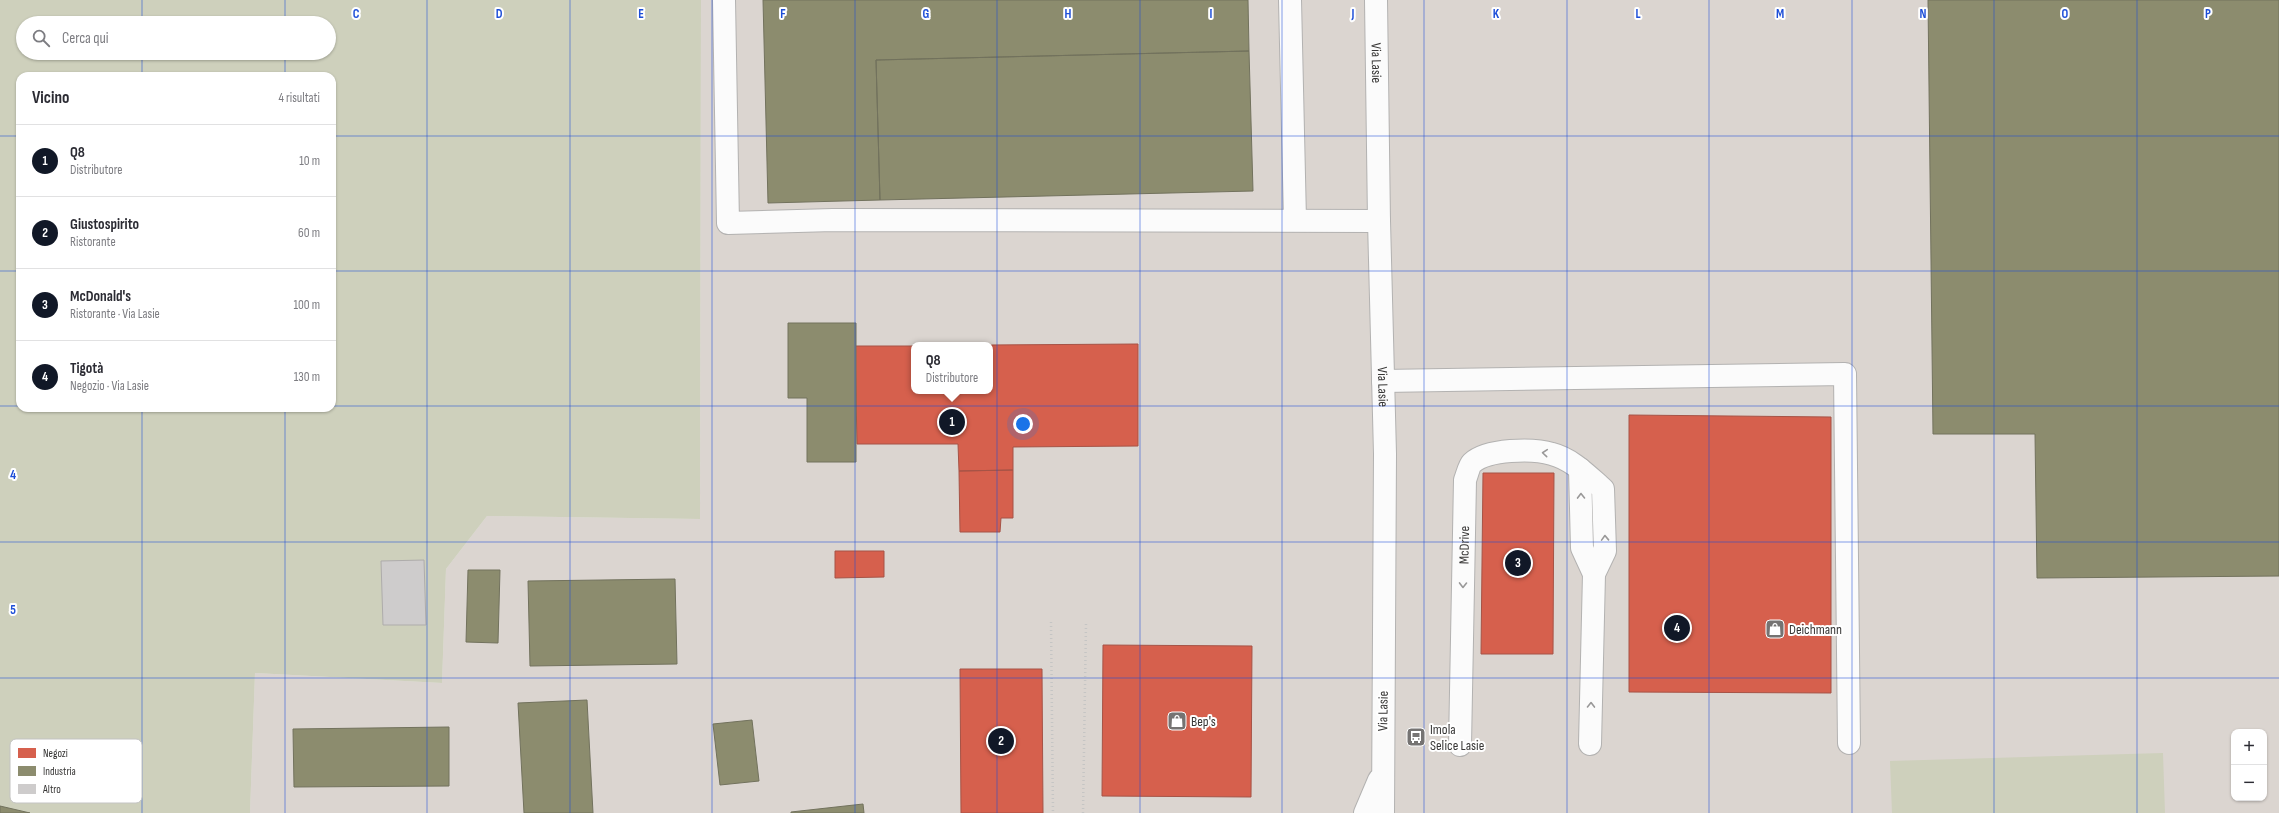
<!DOCTYPE html>
<html lang="it">
<head>
<meta charset="utf-8">
<style>
	:root { --surface:#fff; --page:#f7f7f7; --text:#2b2b33; --muted:#7c7c81; --line:#e1e1e2; --accent:#111827 }
	body { margin:0; font-family:"Sofia Sans Condensed",sans-serif; background:var(--page); color:var(--text) }
	.controls { position:absolute; right:12px; bottom:12px; display:grid; overflow:hidden; border-radius:8px; box-shadow:0 1px 3px #0004 }
	.controls button { width:36px; height:36px; display:grid; place-items:center; padding:0; border:0; border-bottom:1px solid var(--line); background:var(--surface); color:var(--text); font:20px sans-serif }
	.you { position:absolute; left:1023px; top:424px; width:14px; height:14px; margin:-10px; border:3px solid #fff; border-radius:50%; background:#1a73e8; box-shadow:0 0 0 6px #1a73e833 }
	.badge { display:grid; place-items:center; width:26px; height:26px; border-radius:50%; background:var(--accent); color:#fff; font-size:13px; font-weight:700 }
	.pin { position:absolute; translate:-50% -50%; border:2px solid #fff; box-shadow:0 1px 4px #0006 }
	.popup { position:absolute; left:911px; top:342px; width:82px; height:52px; box-sizing:border-box; display:grid; place-content:center; border-radius:8px; background:var(--surface); filter:drop-shadow(0 1px 3px #0005); font-size:13px; white-space:nowrap; color:var(--muted) }
	.popup b { font-size:15px; color:var(--text) }
	.popup::after { content:''; position:absolute; left:50%; top:100%; margin-left:-8px; border:8px solid transparent; border-top-color:var(--surface) }
	.list { margin:0; padding:0; list-style:none }
	h2 { display:flex; justify-content:space-between; align-items:center; height:52px; margin:0; padding:0 16px; font-size:17px }
	h2 small { font-size:13px; font-weight:400; color:var(--muted) }
	.list li { display:grid; grid-template-columns:26px 1fr auto; gap:12px; align-items:center; box-sizing:border-box; height:72px; padding:0 16px; border-top:1px solid var(--line) }
	.list b { display:block; font-size:15px; white-space:nowrap }
	.list p { margin:0; font-size:13px; white-space:nowrap; color:var(--muted) }
	.list em { font-size:13px; font-style:normal; color:var(--muted) }
	.icon { flex:none; width:22px; height:22px; fill:none; stroke:currentColor; stroke-width:2; stroke-linecap:round; stroke-linejoin:round }
	.map { position:relative; flex:none; width:2279px; height:813px; overflow:hidden }
	.search { position:absolute; background:var(--surface); box-shadow:0 1px 3px #0004; left:16px; top:16px; width:320px; height:44px; display:flex; align-items:center; gap:10px; box-sizing:border-box; padding:0 14px; border-radius:22px; color:var(--muted); font-size:15px }
	.panel { position:absolute; background:var(--surface); box-shadow:0 1px 3px #0004; left:16px; top:72px; width:320px; height:340px; border-radius:12px }
	.map>svg:first-child { display:block }
	.built { fill:#dbd5d0; fill-rule:evenodd }
	.green { fill:#ced0bc; fill-rule:evenodd }
	.shops { fill:#d6604d; stroke:#a65346 }
	.industry { fill:#8c8c6e; stroke:#72725d }
	.building { fill:#cecccc; stroke:#aeacab }
	.lines { fill:none; stroke-linecap:round; stroke-linejoin:round }
	.minor-casing { stroke:#b3b2b1; stroke-width:24 }
	.path { stroke:#c5c5c4; stroke-width:2.5; stroke-dasharray:1 3; stroke-linecap:butt }
	.minor { stroke:#fbfbfb; stroke-width:22 }
	.oneway { stroke:#999898 }
	.grid { fill:none; stroke:#1d4ed8; stroke-width:1; stroke-opacity:0.55 }
	.labels { text-anchor:middle; dominant-baseline:central; stroke-width:4; stroke-linejoin:round; paint-order:stroke }
	.street-label { font-size:14px; fill:#373635; stroke:#fff }
	.poi-label { font-size:14px; fill:#373635; stroke:#fff; text-anchor:start }
	.key { fill:#fff; stroke:#c3c3c2; stroke-width:1 }
	.key-label { font-size:11px; fill:#373635 }
	.grid-label { font-size:13px; text-anchor:middle; font-weight:bold; fill:#1d4ed8; stroke:#fff; stroke-width:4; stroke-linejoin:round; paint-order:stroke }
</style>
</head>
<body>
<div class="map">
<svg width="2279" height="813" viewBox="0 0 2279 813">
	<rect width="100%" height="100%" fill="#e7e5e3"/>
	<path class="built" d="M701,0H2279V813H250L255,673L442,683L446,569L487,516L700,519ZM914,345H990V391H914ZM2234,732H2264V798H2234Z"/>
	<path class="green" d="M0,0H701L700,519L487,516L446,569L442,683L255,673L250,813H0ZM23,23H329V53H23ZM20,76H332V408H20Z
		M2163,753L2165,813H1892L1890,761Z"/>
	<path class="shops" d="M1138,344V446L1013,447V470L959,471L958,444H857L855,346H914V391H990V345Z
		M1629,415L1831,417V693L1629,692Z
		M1013,470V518H1001L1000,532H960L959,471Z
		M1483,473H1554L1553,654H1481Z
		M835,551H884V577L835,578Z
		M1103,645L1252,646L1251,797L1102,796Z
		M960,669H1042L1043,813H961Z"/>
	<path class="industry" d="M763,0H1248L1249,51L876,60L880,200L768,203Z
		M1928,0H2279V576L2037,578L2035,434H1933Z
		M1249,51L1253,191L880,200L876,60Z
		M788,323H856V462H807V398H788Z
		M468,570H500L498,643L466,642Z
		M675,579L677,664L530,666L528,581Z
		M587,700L593,813H524L518,703Z
		M752,720L759,781L720,785L713,724Z
		M449,727V786L294,787L293,729Z
		M863,804L864,813H791V812Z
		M0,806L30,813H0Z"/>
	<path class="building" d="M424,560L426,625H383L381,561Z"/>
	<g class="lines">
		<defs>
			<g id="minor">
				<path d="M724,0L728,223L833,220L1379,221"/>
				<path d="M1290,0L1295,220"/>
				<path id="s1" d="M1376,0L1379,221L1385,454L1383,813"/>
				<path d="M1383,381L1845,374L1849,743"/>
				<path d="M1580,469L1582,548L1594,574"/>
				<path id="s2" d="M1460,745L1465,480C1467,475 1469,466 1472,463C1487,449 1533,448 1552,454C1572,459 1588,476 1603,489L1605,551L1594,574L1590,744"/>
				<path d="M1365,813L1379,780"/>
			</g>
		</defs>
		<use href="#minor" class="minor-casing"/>
		<path class="path" d="M1051,622L1053,813
			M1083,813L1086,623"/>
		<use href="#minor" class="minor"/>
	</g>
	<defs><path id="oneway-chevron" d="M-2-3.5L2.5 0L-2 3.5" fill="none" stroke-width="1.6" stroke-linecap="round" stroke-linejoin="round"/></defs>
	<g class="oneway">
		<use href="#oneway-chevron" transform="translate(1545 453) rotate(-175)"/>
		<use href="#oneway-chevron" transform="translate(1581 496) rotate(-91)"/>
		<use href="#oneway-chevron" transform="translate(1605 538) rotate(-92)"/>
		<use href="#oneway-chevron" transform="translate(1463 585) rotate(91)"/>
		<use href="#oneway-chevron" transform="translate(1591 705) rotate(-89)"/>
	</g>
	<path class="grid" d="M142,0V23M285,0V23M427,0V813M570,0V813M712,0V813M855,0V813M997,0V813M1140,0V813M1282,0V813M1424,0V813M1567,0V813M1709,0V813M1852,0V813M1994,0V813M2137,0V813M142,53V76M285,53V76M0,136H20M332,136H2279M0,271H20M332,271H2279M0,406H20M332,406H2279M142,408V813M285,408V813M0,542H2279M0,678H2279"/>
	<defs>
		<symbol id="shop-square" viewBox="-11 -11 22 22"><rect x="-9" y="-9" width="18" height="18" rx="4" fill="#757372" stroke="#fff"/><path d="M-5-2.5h2.3a2.7 3.5 0 0 1 5.4 0H5L5.5 6h-11ZM-1.5-2.5h3a1.5 2.3 0 0 0-3 0Z" fill="#fff"/></symbol>
		<symbol id="bus-square" viewBox="-11 -11 22 22"><rect x="-9" y="-9" width="18" height="18" rx="4" fill="#757372" stroke="#fff"/><path d="M-5-6H5V4H4V6H2V4H-2V6H-4V4H-5ZM-3.5-4V0h7V-4ZM-3.5 1.2v1.5H-2V1.2ZM2 1.2v1.5H3.5V1.2Z" fill="#fff"/></symbol>
	</defs>
	<g fill-rule="evenodd">
		<use href="#shop-square" x="1764" y="618" width="22" height="22"/>
		<use href="#shop-square" x="1166" y="710" width="22" height="22"/>
		<use href="#bus-square" x="1405" y="726" width="22" height="22"/>
	</g>
	<g class="labels">
		<g class="street-label">
			<text stroke="none"><textPath href="#s1" startOffset="63">Via Lasie</textPath></text>
			<text stroke="none"><textPath href="#s1" startOffset="387">Via Lasie</textPath></text>
			<text stroke="none"><textPath href="#s2" startOffset="200">McDrive</textPath></text>
			<text transform="translate(1383 711) rotate(-89)">Via Lasie</text>
		</g>
		<g class="poi-label">
			<text x="1789" y="629">Deichmann</text>
			<text x="1191" y="721">Bep's</text>
			<text x="1430" y="729">Imola<tspan x="1430" dy="16">Selice Lasie</tspan></text>
		</g>
	</g>
	<rect x="10" y="739" width="132" height="64" rx="6" class="key"/>
	<rect x="18" y="748" width="18" height="10" fill="#d6604d"/>
	<rect x="18" y="766" width="18" height="10" fill="#8c8c6e"/>
	<rect x="18" y="784" width="18" height="10" fill="#cecccc"/>
	<g class="key-label">
		<text x="43" y="757">Negozi</text>
		<text x="43" y="775">Industria</text>
		<text x="43" y="793">Altro</text>
	</g>
	<g class="grid-label">
		<text x="356" y="18">C</text>
		<text x="499" y="18">D</text>
		<text x="641" y="18">E</text>
		<text x="783" y="18">F</text>
		<text x="926" y="18">G</text>
		<text x="1068" y="18">H</text>
		<text x="1211" y="18">I</text>
		<text x="1353" y="18">J</text>
		<text x="1496" y="18">K</text>
		<text x="1638" y="18">L</text>
		<text x="1780" y="18">M</text>
		<text x="1923" y="18">N</text>
		<text x="2065" y="18">O</text>
		<text x="2208" y="18">P</text>
		<text x="13" y="479">4</text>
		<text x="13" y="614">5</text>
	</g>
</svg>
<div class="controls">
<button>+</button>
<button>−</button>
</div>
<div class="you"></div>
<div class="pin badge" style="left:952px;top:422px">1</div>
<div class="popup"><b>Q8</b>Distributore</div>
<div class="pin badge" style="left:1001px;top:741px">2</div>
<div class="pin badge" style="left:1518px;top:563px">3</div>
<div class="pin badge" style="left:1677px;top:628px">4</div>
<div class="search"><svg class="icon" aria-label="search" viewBox="0 0 24 24"><circle cx="10" cy="10" r="6"/><path d="M15 15l6 6"/></svg>Cerca qui</div>
<section class="panel">
<h2>Vicino<small>4 risultati</small></h2>
<ul class="list">
<li><span class="badge">1</span><div><b>Q8</b><p>Distributore</p></div><em>10 m</em></li>
<li><span class="badge">2</span><div><b>Giustospirito</b><p>Ristorante</p></div><em>60 m</em></li>
<li><span class="badge">3</span><div><b>McDonald's</b><p>Ristorante · Via Lasie</p></div><em>100 m</em></li>
<li><span class="badge">4</span><div><b>Tigotà</b><p>Negozio · Via Lasie</p></div><em>130 m</em></li>
</ul>
</section>
</div>
</body>
</html>
